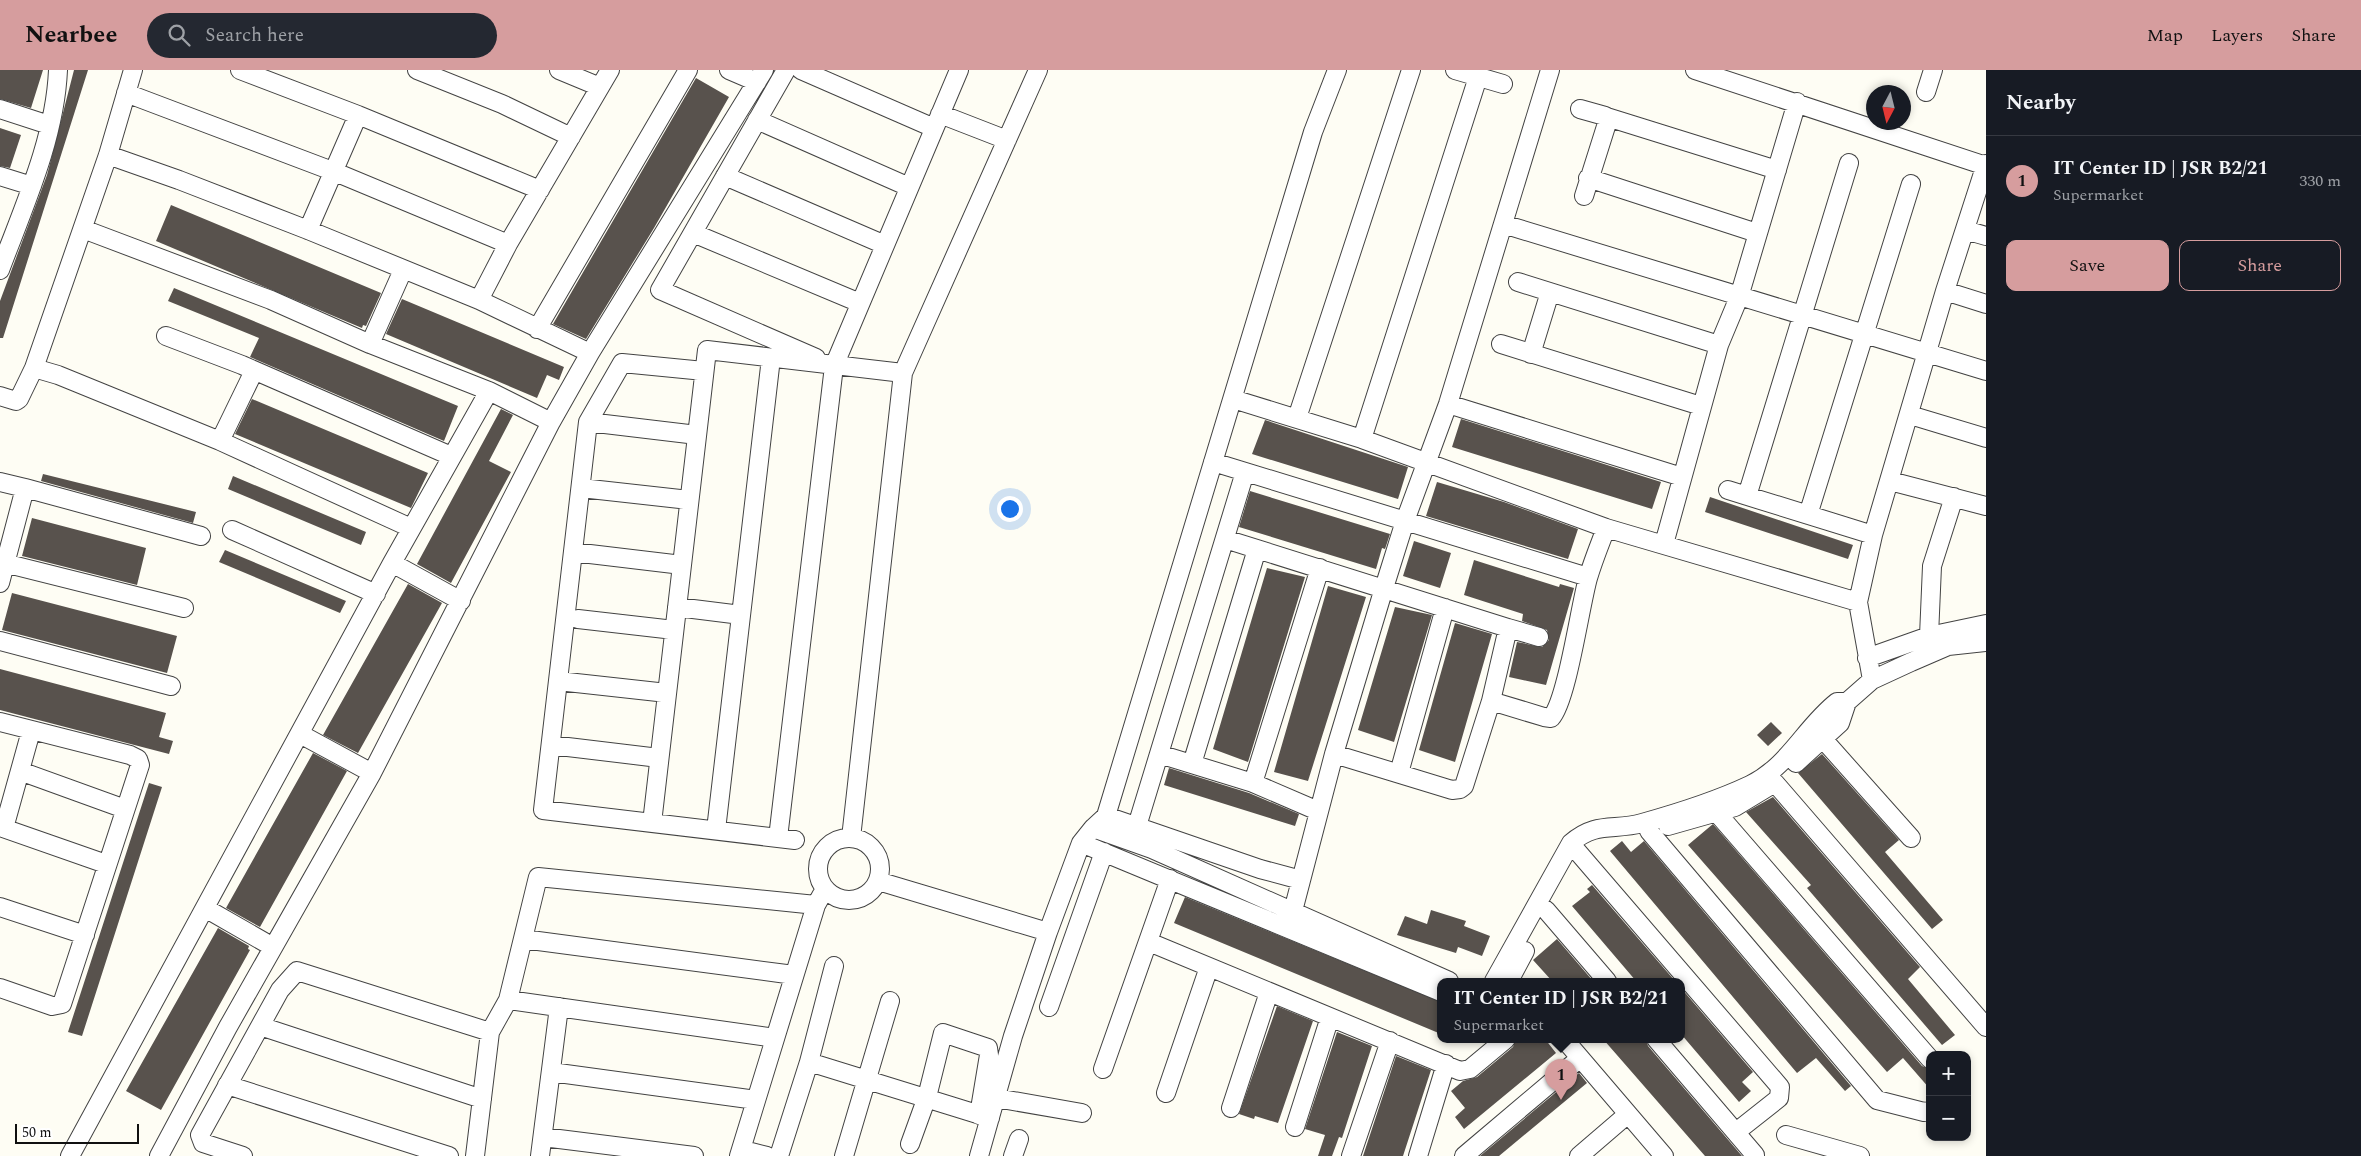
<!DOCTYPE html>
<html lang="en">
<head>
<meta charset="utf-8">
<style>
	:root { --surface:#171b24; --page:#242831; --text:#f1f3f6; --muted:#9ea1a6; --line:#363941; --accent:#d69d9e }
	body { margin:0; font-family:Spectral,serif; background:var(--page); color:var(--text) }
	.controls { position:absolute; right:15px; bottom:15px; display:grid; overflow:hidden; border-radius:10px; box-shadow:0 2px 8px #0003 }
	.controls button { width:45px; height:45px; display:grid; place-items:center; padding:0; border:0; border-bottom:1px solid var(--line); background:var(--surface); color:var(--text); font:25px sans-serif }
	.compass { position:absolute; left:1866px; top:15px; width:45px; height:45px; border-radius:50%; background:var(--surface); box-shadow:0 2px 8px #0003; rotate:187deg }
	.scale { position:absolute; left:15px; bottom:12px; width:124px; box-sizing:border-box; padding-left:5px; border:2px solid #101010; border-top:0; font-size:14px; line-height:18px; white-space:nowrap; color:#101010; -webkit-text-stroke:4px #fff; paint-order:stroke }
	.you { position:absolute; left:1009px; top:438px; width:18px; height:18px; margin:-12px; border:4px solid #fff; border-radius:50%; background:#1a73e8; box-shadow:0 0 0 8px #1a73e833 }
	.badge { display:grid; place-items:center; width:32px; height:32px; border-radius:50%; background:var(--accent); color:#111; font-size:16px; font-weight:700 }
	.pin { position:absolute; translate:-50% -41px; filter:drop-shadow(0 1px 2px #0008) }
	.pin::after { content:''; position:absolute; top:26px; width:18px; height:15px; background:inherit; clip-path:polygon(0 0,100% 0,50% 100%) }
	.popup { position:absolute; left:1437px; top:908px; width:248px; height:65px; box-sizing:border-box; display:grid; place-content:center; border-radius:10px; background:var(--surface); filter:drop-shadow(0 1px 4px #0005); font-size:16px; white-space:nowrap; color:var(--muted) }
	.popup b { font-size:19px; color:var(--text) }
	.popup::after { content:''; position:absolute; left:50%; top:100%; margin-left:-10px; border:10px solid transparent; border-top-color:var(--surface) }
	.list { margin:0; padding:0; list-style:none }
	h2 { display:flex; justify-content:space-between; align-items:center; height:65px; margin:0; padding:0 20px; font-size:21px }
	h2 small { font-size:16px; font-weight:400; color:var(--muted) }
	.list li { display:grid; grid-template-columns:32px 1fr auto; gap:15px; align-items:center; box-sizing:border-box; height:90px; padding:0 20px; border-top:1px solid var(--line) }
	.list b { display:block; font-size:19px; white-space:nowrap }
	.list p { margin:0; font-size:16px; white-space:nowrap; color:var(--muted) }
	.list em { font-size:16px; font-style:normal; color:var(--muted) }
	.actions { display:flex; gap:10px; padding:15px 20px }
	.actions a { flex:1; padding:11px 0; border:1px solid var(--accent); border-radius:10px; text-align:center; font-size:18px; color:var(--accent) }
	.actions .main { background:var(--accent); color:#111 }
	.icon { flex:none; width:28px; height:28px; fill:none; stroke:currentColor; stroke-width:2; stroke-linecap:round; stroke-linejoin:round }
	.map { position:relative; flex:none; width:1986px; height:1086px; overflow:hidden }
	header { display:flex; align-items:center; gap:30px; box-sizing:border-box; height:70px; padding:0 25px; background:var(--accent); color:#111 }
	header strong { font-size:24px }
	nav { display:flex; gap:28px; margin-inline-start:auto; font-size:18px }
	.search { width:350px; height:45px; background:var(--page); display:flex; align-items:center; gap:12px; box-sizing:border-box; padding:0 18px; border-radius:28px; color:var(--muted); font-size:19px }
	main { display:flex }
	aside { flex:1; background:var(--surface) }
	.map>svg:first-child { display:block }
	.building { fill:#58524d }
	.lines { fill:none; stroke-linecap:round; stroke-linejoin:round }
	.minor-casing { stroke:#434343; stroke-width:20 }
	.minor { stroke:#fff; stroke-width:18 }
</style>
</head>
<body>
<header>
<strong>Nearbee</strong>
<div class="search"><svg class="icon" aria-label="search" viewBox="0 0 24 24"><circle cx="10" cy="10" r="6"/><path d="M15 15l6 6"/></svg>Search here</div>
<nav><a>Map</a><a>Layers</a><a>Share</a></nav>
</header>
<main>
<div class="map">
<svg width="1986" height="1086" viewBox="0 0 1986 1086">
	<rect width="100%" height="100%" fill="#fefdf4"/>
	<path class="building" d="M0,0H43L31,38L0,29Z
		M74,0H88L3,268H0V231L47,105Z
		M696,8L729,27L654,158L586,269L553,254Z
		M0,58L21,65L10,98L0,96Z
		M171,135L381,223L366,256L363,255L362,258L156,171Z
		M174,218L458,336L444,371L250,287L259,268L168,231Z
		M402,229L564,297L559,310L547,305L537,328L386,264Z
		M252,329L428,403L411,438L235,364Z
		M501,339L513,345L489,391L511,402L451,513L417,494Z
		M1461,349L1661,412L1652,439L1452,377Z
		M1265,350L1408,397L1398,429L1252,384Z
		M43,404L196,442L193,453L41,411Z
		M233,406L366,462L361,475L228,419Z
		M1437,412L1504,432L1578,459L1568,489L1426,446Z
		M1250,421L1390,464L1385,479L1382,478L1376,499L1239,457Z
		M1710,427L1853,475L1848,489L1705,442Z
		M32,448L146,478L137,515L22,486Z
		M1414,471L1451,483L1440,518L1403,506Z
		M225,480L346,531L340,543L219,492Z
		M1474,490L1559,517L1560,514L1574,518L1546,615L1509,607L1517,572L1542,577L1549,570L1547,560L1522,551L1523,544L1464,525Z
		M1267,498L1305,507L1248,692L1213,679Z
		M408,514L442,533L358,683L323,665Z
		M1328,516L1366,527L1308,711L1274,702Z
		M12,523L177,566L167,603L2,560Z
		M1395,537L1432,545L1394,672L1358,660Z
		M1455,553L1492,564L1455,692L1419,680Z
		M0,599L166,643L159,667L173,671L169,684L0,640Z
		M1771,652L1782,663L1768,676L1757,665Z
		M313,683L347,701L260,857L226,838Z
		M1822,684L1899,770L1885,782L1943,850L1932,859L1798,703Z
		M1169,698L1249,723L1299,744L1295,756L1164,715Z
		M149,713L162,717L82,966L68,962Z
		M1773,727L1920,897L1908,909L1955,965L1942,975L1807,818L1811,815L1746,742Z
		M1713,754L1922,996L1930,999V1019L1903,988L1887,1002L1688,775Z
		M1622,771L1631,782L1644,771L1851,1016L1845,1021L1816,988L1797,1003L1610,781Z
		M1592,815L1675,911H1636L1572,836L1590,822L1587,819Z
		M1185,827L1441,932V964L1174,853Z
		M1431,840L1466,851L1464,856L1490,866L1482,886L1458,877L1456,883L1397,865L1405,846L1427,854Z
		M218,858L249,876L248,879L250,880L161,1040L126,1021Z
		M1557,869L1593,911H1552L1533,890Z
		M1681,918L1753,1002L1742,1012L1751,1021L1739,1032L1681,964Z
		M1277,936L1313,951L1278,1053L1255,1046L1254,1049L1239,1044Z
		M1337,962L1372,976L1342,1068L1339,1067L1332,1086H1318L1325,1065L1305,1059Z
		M1516,969H1545L1556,983L1464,1059L1455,1047L1465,1038L1451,1021L1463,1011L1477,1007L1513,977Z
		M1603,969H1646L1648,976L1742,1086H1705Z
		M1396,986L1431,1000L1403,1086H1363Z
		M1579,1003L1587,1013L1499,1086H1480Z"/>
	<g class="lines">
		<defs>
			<path id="minor" d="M133,0L108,85L34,298L58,305L220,371L411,458
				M240,0L358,45L540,120
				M417,0L502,34L571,67
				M559,0L600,17
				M729,0L757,12
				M786,0L660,220L816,288
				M801,0L934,58
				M1455,0L1503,14
				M1695,0L1986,96
				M1926,22L1933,0
				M126,23L335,102L508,174
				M0,39L49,55
				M1580,39L1605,46L1608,50L1584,126
				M940,44L1007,70
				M1607,47L1777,100
				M757,50L909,117
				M108,85L179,110L308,160L479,230L590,283L551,352L372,703L228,957L159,1086
				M0,106L32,116
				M725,106L885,175
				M1588,108L1757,163
				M1503,154L1986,301
				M83,159L271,230L370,274L489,321L551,352
				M308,160L358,45
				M1965,160L1986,166
				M693,163L860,233
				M0,200C24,136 55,69 58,0
				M1518,212L1719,275
				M1945,221L1986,234
				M479,230L508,174L610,0
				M537,259L688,0
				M166,266L242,295L451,386
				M370,274L403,200
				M1501,274L1701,336
				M590,283L764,0
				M1531,284L1550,222
				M704,301L622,293L588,352L543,740L795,770
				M0,326L16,331L19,329L34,298
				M1233,329L1362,369L1606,458L1858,532
				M1448,334L1682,407
				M1910,345L1986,368
				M1297,348L1411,0
				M588,352L697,365
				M1362,369L1478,7
				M220,371L254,301
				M1213,392L1588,507
				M1890,411L1986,436
				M0,412L25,418L0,513
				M25,418L201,466
				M581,418L689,430
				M1728,420L1873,465
				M1747,426L1849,93
				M1808,445L1911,114
				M232,460L376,524
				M1225,469L1508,558L1491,631L1464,716L1460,719L1452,720L1334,684
				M1664,474L1719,275L1739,227L1797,32
				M573,482L682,495
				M0,492L184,538
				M392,493L461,531
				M677,537L741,545
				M578,549L674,560
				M1508,558L1539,567
				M1929,566L1932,496L1954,427
				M0,571L171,616
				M1867,588L1929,566L1986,554
				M1872,610L1858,532L1873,465L1945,221L1986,94
				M558,611L667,623
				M1491,631L1544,647L1551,648C1567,631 1580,536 1588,508C1593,491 1600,474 1606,458
				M0,652L130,685L138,689L140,695L62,934L52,936L0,918
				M300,664L372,703
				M1822,668L1911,768
				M551,675L659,688
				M1159,684L1253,713L1318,741
				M1796,693L1840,653L1847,632
				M1192,694L1257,479
				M20,701L125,739
				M1399,703L1445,538
				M1253,713L1320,498
				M1775,713L1986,957
				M1717,743L1930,989
				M1106,746L1260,799L1301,810
				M652,753L707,280L903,303
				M1137,756L1245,402
				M1668,756L1735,737L1773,714
				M0,757L106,794
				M4,758L31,661
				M1093,758L1106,746L1313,62L1337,0
				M716,760L771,288
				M1649,761L1877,1030L1924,1042L1930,1041
				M778,768L834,296L959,0
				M851,768L903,303L1038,0
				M818 799a31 31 0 1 1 62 0a31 31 0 1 1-62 0Z
				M1081,773L1441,922
				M1577,781L1780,1017L1779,1028L1736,1062
				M878,811L1048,862
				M0,837L85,865
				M205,838L273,877
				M1546,840L1607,911
				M1293,841L1334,684L1384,518L1405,451L1448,334L1550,0
				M523,869L794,905
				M1149,872L1460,1001L1470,999L1506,969
				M1494,911L1571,773C1596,751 1614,761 1642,753C1678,743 1716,731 1750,715C1789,696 1805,657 1837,632H1847L1872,610L1911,592L1948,576L1986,572
				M1509,911L1525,881
				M508,930L775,968
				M1049,937L1104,782
				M260,956L482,1029
				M1564,969L1664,1086
				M1656,969L1755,1085
				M809,992L990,1048
				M1103,999L1170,809
				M551,1002L756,1030
				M227,1015L449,1086
				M1166,1023L1209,897
				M996,1028L1082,1043
				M1231,1038L1269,922
				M1295,1057L1330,947
				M1786,1065L1860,1086
				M543,1067L694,1086
				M910,1074L927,1027L943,963L988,978L989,985L979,1045
				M751,1082L767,1086
				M70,1086L392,493L489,321
				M243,1086L203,1073L200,1065L280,920L297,901L490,962
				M475,1086L490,962L508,930L538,807L816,835L825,819
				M540,1086L559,937
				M739,1086L816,835
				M779,1086L809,992L834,896
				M844,1086L890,931
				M979,1086L1013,966L1048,862L1081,773L1093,758L1152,779L1449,911
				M1013,1086L1019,1069
				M1351,1086L1390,971
				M1418,1086L1446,994
				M1464,1086L1580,988
				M1579,1086L1628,1044"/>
		</defs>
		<use href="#minor" class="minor-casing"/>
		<use href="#minor" class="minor"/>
	</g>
</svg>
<div class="controls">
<button>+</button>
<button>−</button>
</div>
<svg class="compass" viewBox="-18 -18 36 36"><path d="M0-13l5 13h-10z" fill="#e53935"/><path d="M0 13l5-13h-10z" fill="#9ea1a6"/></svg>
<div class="scale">50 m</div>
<div class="you"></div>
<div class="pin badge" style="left:1561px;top:1030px">1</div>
<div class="popup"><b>IT Center ID | JSR B2/21</b>Supermarket</div>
</div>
<aside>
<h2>Nearby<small></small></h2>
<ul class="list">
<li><span class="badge">1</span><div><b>IT Center ID | JSR B2/21</b><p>Supermarket</p></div><em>330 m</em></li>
</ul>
<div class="actions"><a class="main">Save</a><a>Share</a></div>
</aside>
</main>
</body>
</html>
